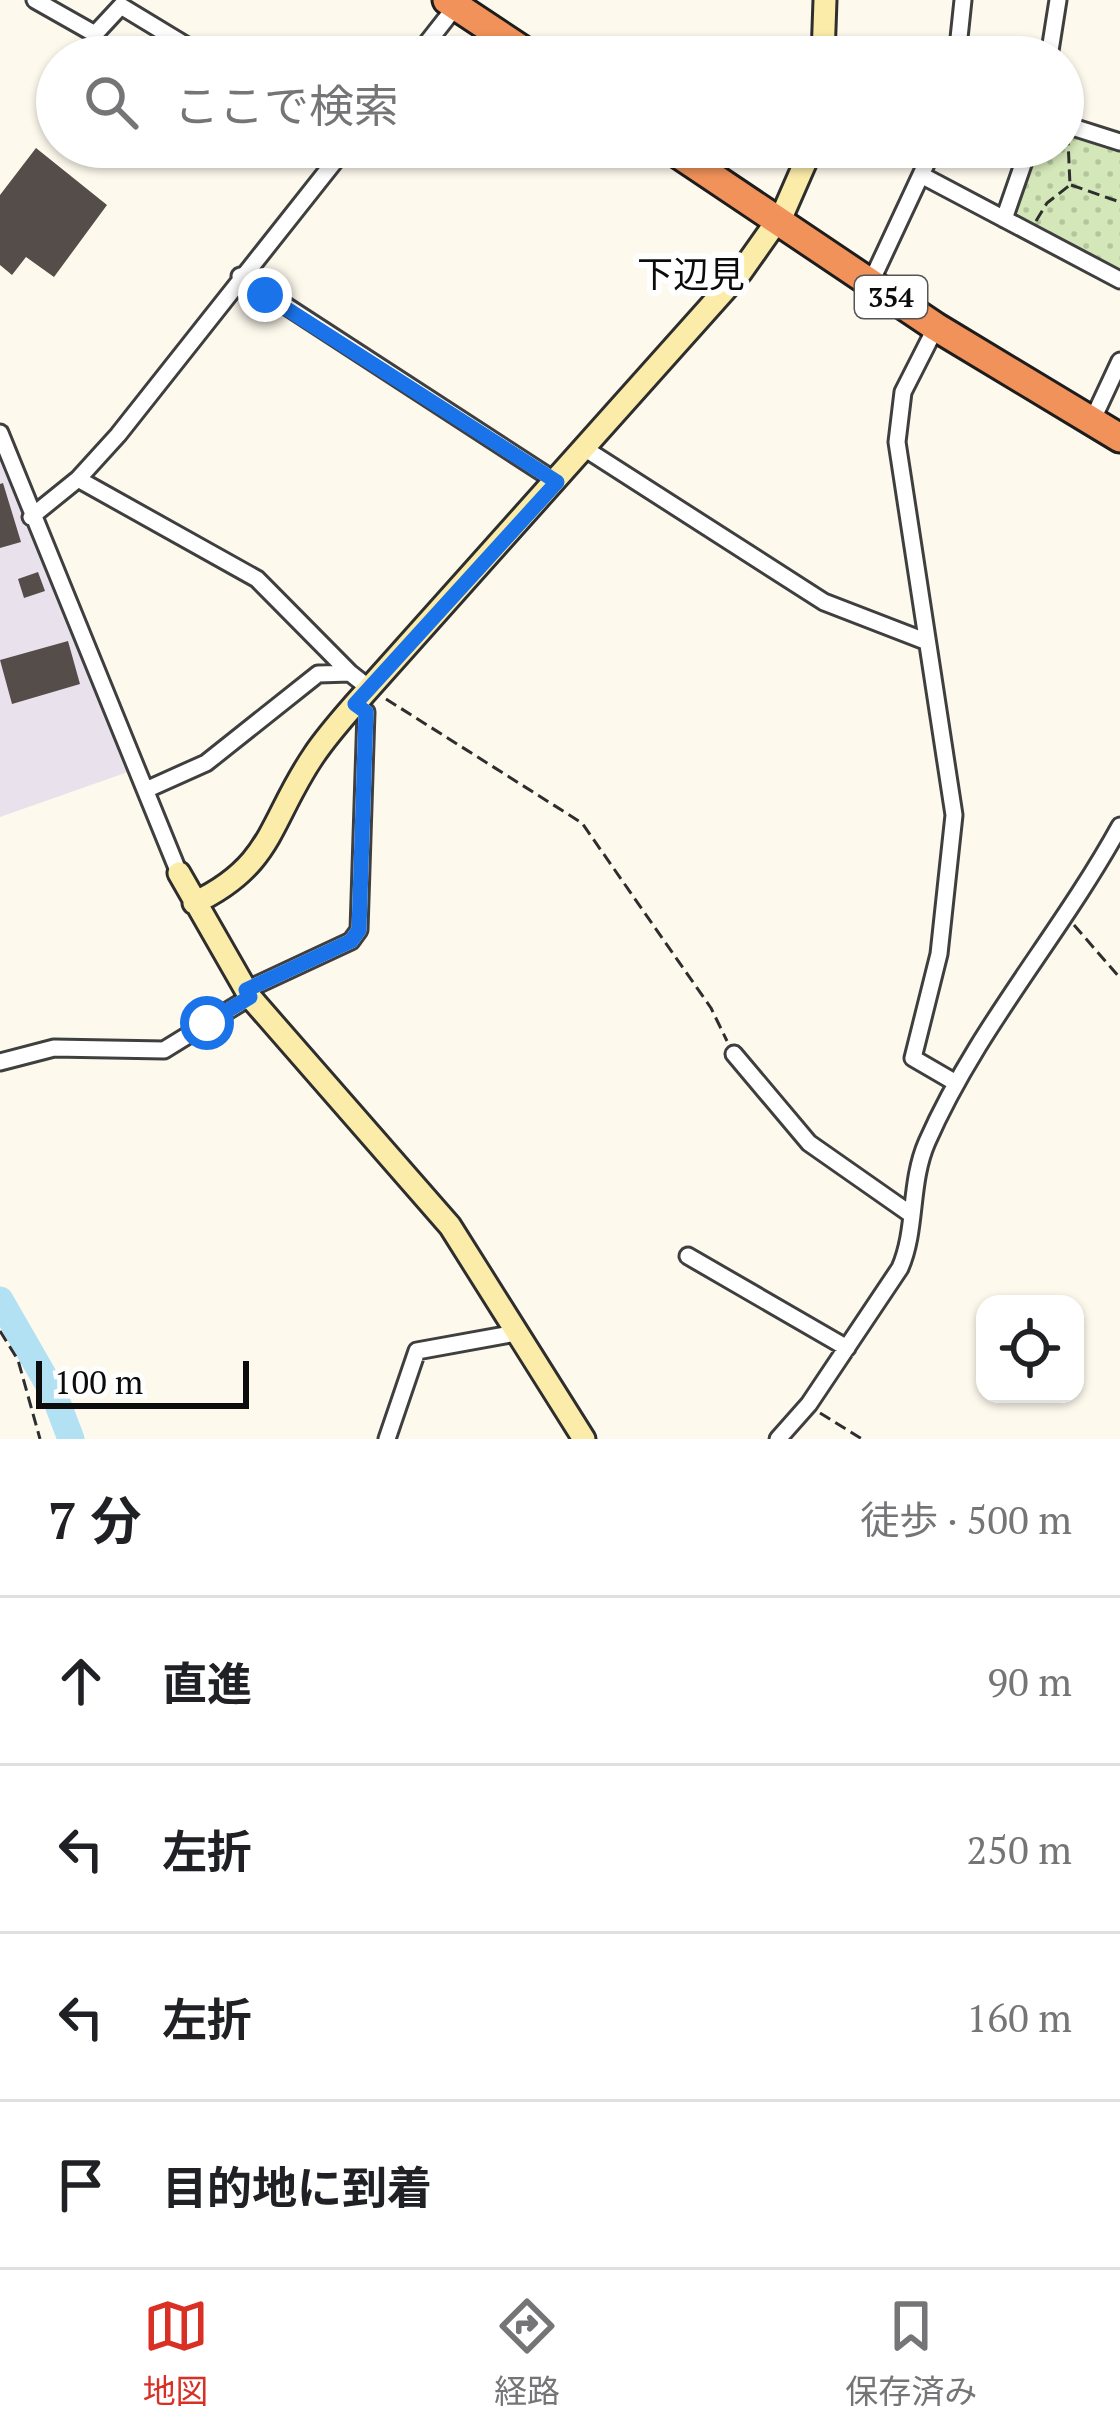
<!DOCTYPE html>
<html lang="ja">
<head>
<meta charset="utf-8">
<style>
	:root { --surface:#fff; --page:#f2f2f2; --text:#202124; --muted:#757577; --line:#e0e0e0; --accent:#d93025 }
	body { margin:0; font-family:"PT Serif","Noto Sans JP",serif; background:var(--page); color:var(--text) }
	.controls { position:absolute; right:36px; bottom:36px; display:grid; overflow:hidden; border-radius:24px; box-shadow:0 3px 9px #0004 }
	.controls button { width:108px; height:108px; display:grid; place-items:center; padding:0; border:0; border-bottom:3px solid var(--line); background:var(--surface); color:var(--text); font:60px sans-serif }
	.scale { position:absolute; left:36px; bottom:30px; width:213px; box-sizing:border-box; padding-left:12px; border:6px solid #0c0c0c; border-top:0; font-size:33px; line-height:42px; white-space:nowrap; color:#0c0c0c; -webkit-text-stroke:9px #fff; paint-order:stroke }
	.stop { position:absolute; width:36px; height:36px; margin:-27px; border:9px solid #1a73e8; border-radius:50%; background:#fff }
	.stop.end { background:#1a73e8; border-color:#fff; box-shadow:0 3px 12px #0008 }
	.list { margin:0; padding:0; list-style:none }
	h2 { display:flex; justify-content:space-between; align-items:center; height:156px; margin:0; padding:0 48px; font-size:51px }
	h2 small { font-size:39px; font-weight:400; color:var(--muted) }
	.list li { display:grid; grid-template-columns:78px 1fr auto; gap:36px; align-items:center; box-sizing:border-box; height:168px; padding:0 48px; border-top:3px solid var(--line) }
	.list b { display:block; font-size:45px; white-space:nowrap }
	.list em { font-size:39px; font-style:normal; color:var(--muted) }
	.icon { flex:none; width:66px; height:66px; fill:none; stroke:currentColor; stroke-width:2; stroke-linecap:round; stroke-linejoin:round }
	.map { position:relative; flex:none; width:1120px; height:1439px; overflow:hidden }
	.search { position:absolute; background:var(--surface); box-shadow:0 3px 9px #0004; left:36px; right:36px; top:36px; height:132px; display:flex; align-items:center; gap:30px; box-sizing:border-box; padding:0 42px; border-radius:66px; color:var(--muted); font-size:45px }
	.sheet { height:828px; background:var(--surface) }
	nav { display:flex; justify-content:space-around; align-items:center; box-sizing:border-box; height:168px; border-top:3px solid var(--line); background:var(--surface); font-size:33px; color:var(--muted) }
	nav a { display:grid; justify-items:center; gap:6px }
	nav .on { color:var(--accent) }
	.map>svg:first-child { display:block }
	.industrial { fill:#e9e1eb }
	.grass { fill:url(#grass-dots) }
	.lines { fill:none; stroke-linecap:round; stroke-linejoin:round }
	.river { stroke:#b3e1f4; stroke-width:27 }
	.building { fill:#554d49 }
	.street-casing { stroke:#3f3f3f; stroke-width:21 }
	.secondary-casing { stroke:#2e2e2e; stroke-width:27 }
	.highway-casing { stroke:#1d1d1d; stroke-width:33 }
	.path { stroke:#2e2e2e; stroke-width:3; stroke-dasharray:12 6; stroke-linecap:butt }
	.street { stroke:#fff; stroke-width:15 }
	.secondary { stroke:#fcecaa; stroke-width:21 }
	.highway { stroke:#f09259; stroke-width:27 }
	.route { stroke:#1a73e8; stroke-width:15 }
	.labels { text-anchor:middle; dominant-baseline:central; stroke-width:12; stroke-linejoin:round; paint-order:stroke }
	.shield { fill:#fff; stroke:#555; stroke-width:3 }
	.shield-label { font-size:27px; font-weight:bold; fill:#0c0c0c }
	.quarter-label { font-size:36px; fill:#0c0c0c; stroke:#fff }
</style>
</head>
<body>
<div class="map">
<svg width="1120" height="1439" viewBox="0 0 1120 1439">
	<defs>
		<pattern id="grass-dots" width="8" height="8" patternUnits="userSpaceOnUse" patternTransform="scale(3)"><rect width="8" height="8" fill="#d4e7b8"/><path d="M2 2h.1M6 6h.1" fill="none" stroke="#b5c59d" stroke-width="1.8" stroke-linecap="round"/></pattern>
	</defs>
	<rect width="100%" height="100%" fill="#fef9ed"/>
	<path class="industrial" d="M0,453L128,772L0,817Z"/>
	<path class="grass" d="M1063,124L1120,142V280L1004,219L1029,147H1063Z"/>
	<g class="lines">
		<path class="river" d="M0,1300L54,1394L71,1439"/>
	</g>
	<path class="building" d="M36,148L107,205L54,277L26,257L12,275L0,265V195Z
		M3,483L21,542L0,548V484Z
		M38,572L45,591L24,598L18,579Z
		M68,641L80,684L12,704L0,660Z"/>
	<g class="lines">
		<defs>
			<path id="street" d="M35,0L95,34L121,6L205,57
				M416,57L456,6
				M957,57L963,0
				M1049,57L1058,0
				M1063,124L1120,142
				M923,176L1120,280
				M1004,219L1029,147
				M240,276L557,482
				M870,284L934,147
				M936,327L903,392L897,442L954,815L939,954L913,1058L956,1083
				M1092,421L1120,361
				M0,433L179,873
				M587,450L824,602L925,641
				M78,479L257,579L350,673
				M31,517L78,479L118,435L346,147
				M148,789L206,763L318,674L350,673L369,688
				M246,990L351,941L359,930L366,712L355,704
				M734,1054L809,1143L909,1213
				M0,1062L54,1048L164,1050L250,997
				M688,1256L847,1348
				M387,1439L417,1351L516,1333
				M778,1439L809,1404L900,1268C917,1229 909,1183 927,1142C977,1028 1060,935 1120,826"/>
			<path id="secondary" d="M823,57L825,0
				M179,873L250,997L450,1226L584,1439
				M194,903C274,865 269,821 314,755C326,737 341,720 355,704L741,272L784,211L812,147"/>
			<path id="highway" d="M447,0L533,57
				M668,147L936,327L1120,438"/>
		</defs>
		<use href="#street" class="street-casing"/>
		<use href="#secondary" class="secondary-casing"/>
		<use href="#highway" class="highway-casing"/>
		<path class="path" d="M1071,185L1120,202
			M1036,221L1047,203L1070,185L1068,140
			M386,699L582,823L711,1008L727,1041
			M1074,925L1120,978
			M0,1331L18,1360L40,1439
			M820,1413L862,1439"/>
		<use href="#street" class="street"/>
		<use href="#secondary" class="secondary"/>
		<use href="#highway" class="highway"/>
	</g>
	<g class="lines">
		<path class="route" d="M207,1023L250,997L246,990L351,941L359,930L366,712L355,704L557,482L265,295"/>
	</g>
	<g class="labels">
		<rect class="shield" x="855" y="276" width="72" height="42" rx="9"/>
		<g class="shield-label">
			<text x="891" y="297">354</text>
		</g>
		<g class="quarter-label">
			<text x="691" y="273">下辺見</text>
		</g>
	</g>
</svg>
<div class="controls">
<button><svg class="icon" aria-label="locate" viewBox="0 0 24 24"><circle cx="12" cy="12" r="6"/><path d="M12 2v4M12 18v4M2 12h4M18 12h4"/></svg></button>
</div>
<div class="scale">100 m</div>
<div class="stop" style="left:207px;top:1023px"></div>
<div class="stop end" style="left:265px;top:295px"></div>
<div class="search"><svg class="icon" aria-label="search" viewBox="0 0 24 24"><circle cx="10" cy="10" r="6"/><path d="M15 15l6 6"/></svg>ここで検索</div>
</div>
<section class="sheet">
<h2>7 分<small>徒歩 · 500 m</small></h2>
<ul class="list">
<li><svg class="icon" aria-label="ahead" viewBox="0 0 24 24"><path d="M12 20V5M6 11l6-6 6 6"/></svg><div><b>直進</b></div><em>90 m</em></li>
<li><svg class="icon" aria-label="left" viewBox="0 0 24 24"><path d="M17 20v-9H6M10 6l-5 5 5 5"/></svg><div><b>左折</b></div><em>250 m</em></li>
<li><svg class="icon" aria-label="left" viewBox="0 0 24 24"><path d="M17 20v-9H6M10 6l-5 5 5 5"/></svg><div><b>左折</b></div><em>160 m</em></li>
<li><svg class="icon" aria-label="arrive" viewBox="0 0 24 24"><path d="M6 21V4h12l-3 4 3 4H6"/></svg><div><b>目的地に到着</b></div></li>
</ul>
</section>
<nav>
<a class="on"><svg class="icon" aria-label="map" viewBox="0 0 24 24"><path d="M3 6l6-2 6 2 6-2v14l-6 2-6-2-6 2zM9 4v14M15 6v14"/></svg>地図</a>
<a><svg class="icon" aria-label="directions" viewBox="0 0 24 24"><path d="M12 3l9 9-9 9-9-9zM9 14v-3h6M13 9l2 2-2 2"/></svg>経路</a>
<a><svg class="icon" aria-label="saved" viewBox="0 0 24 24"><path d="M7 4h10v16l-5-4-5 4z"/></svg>保存済み</a>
</nav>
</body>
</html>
